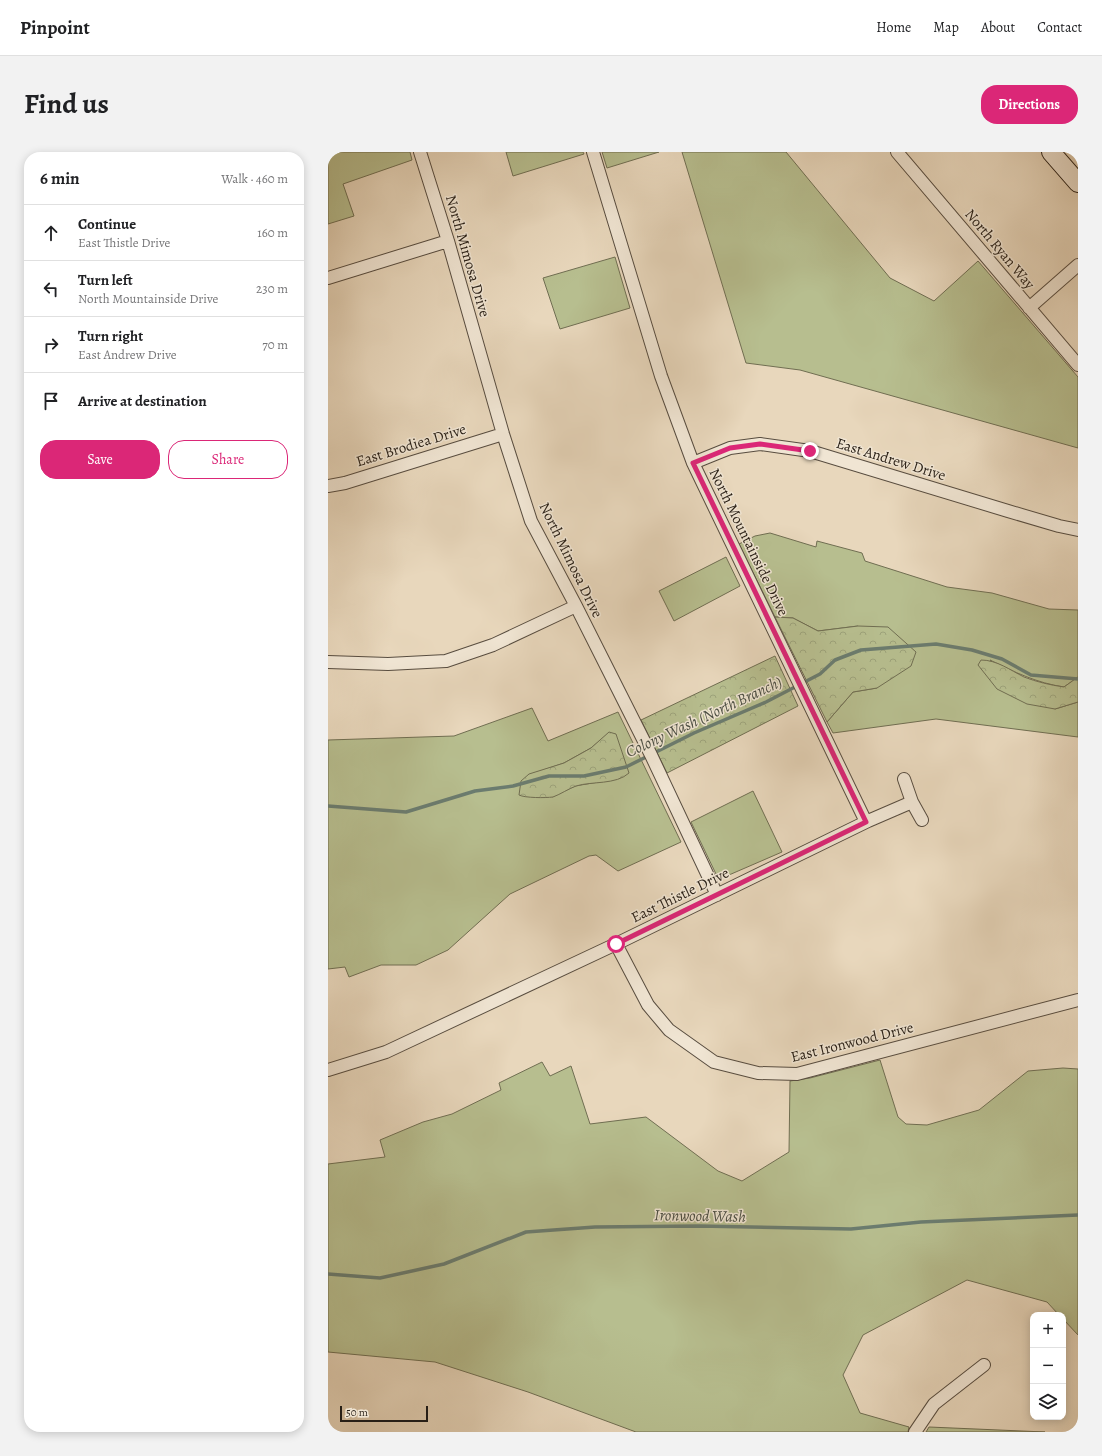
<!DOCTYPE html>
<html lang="en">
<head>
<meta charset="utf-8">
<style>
	:root { --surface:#fff; --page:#f2f2f2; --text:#202124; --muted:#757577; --line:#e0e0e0; --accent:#db2777 }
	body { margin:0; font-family:Alegreya,serif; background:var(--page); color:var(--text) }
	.controls { position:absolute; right:12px; bottom:12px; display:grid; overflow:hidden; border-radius:8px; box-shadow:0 2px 10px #0003 }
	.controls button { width:36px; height:36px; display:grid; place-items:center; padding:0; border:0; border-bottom:1px solid var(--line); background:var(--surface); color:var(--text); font:20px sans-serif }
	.scale { position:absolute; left:12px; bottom:10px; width:88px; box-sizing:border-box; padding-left:4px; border:2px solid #281f16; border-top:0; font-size:11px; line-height:14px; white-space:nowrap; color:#281f16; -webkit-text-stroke:3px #f0e5d3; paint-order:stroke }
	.stop { position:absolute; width:12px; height:12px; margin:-9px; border:3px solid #db2777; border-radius:50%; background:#fff }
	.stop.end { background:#db2777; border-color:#fff; box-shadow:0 1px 4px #0008 }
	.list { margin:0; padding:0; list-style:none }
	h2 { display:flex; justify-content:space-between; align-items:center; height:52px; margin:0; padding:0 16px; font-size:17px }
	h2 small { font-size:13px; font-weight:400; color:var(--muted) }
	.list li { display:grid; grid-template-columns:26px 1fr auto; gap:12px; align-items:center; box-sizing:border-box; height:56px; padding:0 16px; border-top:1px solid var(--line) }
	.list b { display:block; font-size:15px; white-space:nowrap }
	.list p { margin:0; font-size:13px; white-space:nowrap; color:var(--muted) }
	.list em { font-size:13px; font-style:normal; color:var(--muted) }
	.actions { display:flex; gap:8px; padding:12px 16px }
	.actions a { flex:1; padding:9px 0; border:1px solid var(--accent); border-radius:16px; text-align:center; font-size:14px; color:var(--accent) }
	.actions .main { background:var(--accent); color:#fff }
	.icon { flex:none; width:22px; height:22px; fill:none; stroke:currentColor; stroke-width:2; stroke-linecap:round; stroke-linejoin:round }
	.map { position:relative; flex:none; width:750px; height:1280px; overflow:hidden; border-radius:16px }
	header { display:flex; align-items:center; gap:24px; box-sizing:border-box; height:56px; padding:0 20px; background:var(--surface); border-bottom:1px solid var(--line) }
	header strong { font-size:19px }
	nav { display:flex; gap:22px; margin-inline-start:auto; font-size:14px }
	.intro { display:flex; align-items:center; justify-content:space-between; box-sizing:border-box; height:96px; padding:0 24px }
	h1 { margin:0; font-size:28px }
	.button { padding:10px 18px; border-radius:16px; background:var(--accent); color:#fff; font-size:14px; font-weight:700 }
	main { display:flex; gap:24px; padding:0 24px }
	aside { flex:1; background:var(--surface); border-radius:16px; box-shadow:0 2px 10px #0003 }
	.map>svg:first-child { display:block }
	.green { fill:#b7be8f; stroke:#706e52; fill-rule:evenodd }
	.forest { fill:url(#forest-crowns); stroke:#706e52 }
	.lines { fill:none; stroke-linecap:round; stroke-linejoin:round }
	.stream { stroke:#6b7c6f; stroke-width:3.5 }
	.minor-casing { stroke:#584d40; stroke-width:14 }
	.secondary-casing { stroke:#281f16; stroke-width:20 }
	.minor { stroke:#f0e5d3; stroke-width:12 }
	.secondary { stroke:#f0e5d3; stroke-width:18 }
	.route { stroke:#db2777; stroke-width:5 }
	.labels { text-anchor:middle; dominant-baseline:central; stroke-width:3; stroke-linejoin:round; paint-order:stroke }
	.street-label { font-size:15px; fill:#281f16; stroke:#f0e5d3 }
	.water-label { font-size:16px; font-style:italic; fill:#4a4e43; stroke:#f0e5d3 }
</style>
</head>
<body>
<header>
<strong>Pinpoint</strong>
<nav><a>Home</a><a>Map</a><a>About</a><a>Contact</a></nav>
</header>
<div class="intro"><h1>Find us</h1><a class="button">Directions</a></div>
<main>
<aside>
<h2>6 min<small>Walk · 460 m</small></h2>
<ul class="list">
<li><svg class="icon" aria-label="ahead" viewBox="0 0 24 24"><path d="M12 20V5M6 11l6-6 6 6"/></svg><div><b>Continue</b><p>East Thistle Drive</p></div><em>160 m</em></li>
<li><svg class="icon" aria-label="left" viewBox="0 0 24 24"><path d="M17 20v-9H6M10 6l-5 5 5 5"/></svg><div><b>Turn left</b><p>North Mountainside Drive</p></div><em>230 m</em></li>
<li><svg class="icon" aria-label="right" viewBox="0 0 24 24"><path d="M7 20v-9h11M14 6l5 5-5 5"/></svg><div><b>Turn right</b><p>East Andrew Drive</p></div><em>70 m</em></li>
<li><svg class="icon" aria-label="arrive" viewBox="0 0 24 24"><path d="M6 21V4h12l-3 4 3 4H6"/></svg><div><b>Arrive at destination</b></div></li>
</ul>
<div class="actions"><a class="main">Save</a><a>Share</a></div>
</aside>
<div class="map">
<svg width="750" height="1280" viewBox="0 0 750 1280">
	<defs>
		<pattern id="forest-crowns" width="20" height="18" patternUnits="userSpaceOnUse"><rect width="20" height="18" fill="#b7be8f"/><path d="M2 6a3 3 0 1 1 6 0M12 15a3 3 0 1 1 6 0" fill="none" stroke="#9da37b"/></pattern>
	</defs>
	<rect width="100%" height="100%" fill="#e8d7bc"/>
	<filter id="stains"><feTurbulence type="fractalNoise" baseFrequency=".005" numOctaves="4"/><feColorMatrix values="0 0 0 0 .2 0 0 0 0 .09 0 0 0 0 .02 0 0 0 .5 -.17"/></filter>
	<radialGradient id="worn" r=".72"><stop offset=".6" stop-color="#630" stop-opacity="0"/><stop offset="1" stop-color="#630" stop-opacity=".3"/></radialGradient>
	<path class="green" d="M0,0H82L84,8L15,32L26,64L0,72Z
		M178,0H255L256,2L185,24Z
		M274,0H331L279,16Z
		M354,0H458L562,126L606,149L650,109L750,225V296L472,218L418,211Z
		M287,105L302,156L232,177L215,126Z
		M442,381L488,395L489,389L534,401L537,409L619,435L664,441L721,457L750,458V525L736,535C709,531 686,520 662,508L727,557L750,550V585L608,567L505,581L499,570L525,540L549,536L530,474L490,479L465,466L447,465L411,392L427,384Z
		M398,405L412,434L346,469L331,439Z
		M204,556L220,589L290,560L353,690L290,719L268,703L261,704L182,742L120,798L88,813H53L21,825L17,815L0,817V588L126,584ZM281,581L288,627L247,634L224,645L201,623L236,611L263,596Z
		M425,639L454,700L394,726L388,722L363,670Z
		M552,908L570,965L578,972L599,973L651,958L700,919L735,916L750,917V1183L735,1167V1163H731L719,1150L639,1128L535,1183L515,1223L532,1261L581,1275L580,1280H308L200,1240L107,1210L0,1200V1012L57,1005L52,988L95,970L124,962L173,938L171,931L214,910L222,924L243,914L262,972L318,965L390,1019L414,1029L461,1000L462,929L482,926Z
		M601,1275L717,1280H598Z"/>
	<path class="forest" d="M447,465L465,466L490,479L530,474L560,475L588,500L583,514L549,536L525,540L499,570Z
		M447,504L470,554L339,621L313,568Z
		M653,508C669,508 682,518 696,525C709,530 722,533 736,535L750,525V550L727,557L699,552L669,537L650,513Z
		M281,580L288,582L301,621C288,633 264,629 248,634C240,637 233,642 225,645C217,646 197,646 191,643L193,629L201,622L236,611L263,596Z"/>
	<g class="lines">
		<path class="stream" d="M0,654L78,660L147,639L185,634L221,624H256L298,615L366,581L438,550L492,522L507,508L533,498L608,492L644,498L674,507L703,523L750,527
			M0,1122L52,1126L116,1112L198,1080L267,1075L371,1074L523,1077L593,1070L750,1063"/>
		<defs>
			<path id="minor" d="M92,0L120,89L175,282L203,369L248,454L323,603L389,743
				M265,0L333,224L365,311L538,670
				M569,0L750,213
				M0,126L120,89
				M701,156L750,113
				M365,311L402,296L432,292L482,299L680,359L731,374L750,378
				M0,334L17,331L175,282
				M0,510L60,512L118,509L165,493L248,454
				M576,627L584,650L594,668
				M288,792L320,853L341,878L386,910L430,921L469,922L750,848
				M0,918L58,900L288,792L540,669L584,650
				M587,1280L606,1252L656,1213"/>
			<path id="secondary" d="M723,0L750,31"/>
		</defs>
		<use href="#minor" class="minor-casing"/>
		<use href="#secondary" class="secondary-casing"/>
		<use href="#minor" class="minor"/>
		<use href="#secondary" class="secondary"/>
	</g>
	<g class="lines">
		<path class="route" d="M288,792L538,670L365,311L402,296L432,292L482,299"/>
	</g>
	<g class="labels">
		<g class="street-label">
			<text transform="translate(672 97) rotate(50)">North Ryan Way</text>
			<text transform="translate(140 104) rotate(74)">North Mimosa Drive</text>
			<text transform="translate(83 293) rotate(-17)">East Brodiea Drive</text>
			<text transform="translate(563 307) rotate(17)">East Andrew Drive</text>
			<text transform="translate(421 390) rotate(64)">North Mountainside Drive</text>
			<text transform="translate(243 408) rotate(64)">North Mimosa Drive</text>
			<text transform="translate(352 743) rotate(-26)">East Thistle Drive</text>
			<text transform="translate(524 890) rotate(-14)">East Ironwood Drive</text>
		</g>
		<g class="water-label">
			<text transform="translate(376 565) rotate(-25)">Colony Wash (North Branch)</text>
			<text transform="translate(372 1064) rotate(1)">Ironwood Wash</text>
		</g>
	</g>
	<rect width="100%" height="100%" filter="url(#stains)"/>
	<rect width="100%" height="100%" fill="url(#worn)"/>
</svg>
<div class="controls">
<button>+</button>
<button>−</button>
<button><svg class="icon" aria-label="layers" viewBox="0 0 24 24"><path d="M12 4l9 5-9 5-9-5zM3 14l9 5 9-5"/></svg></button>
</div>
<div class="scale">50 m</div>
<div class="stop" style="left:288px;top:792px"></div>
<div class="stop end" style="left:482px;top:299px"></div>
</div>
</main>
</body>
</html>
